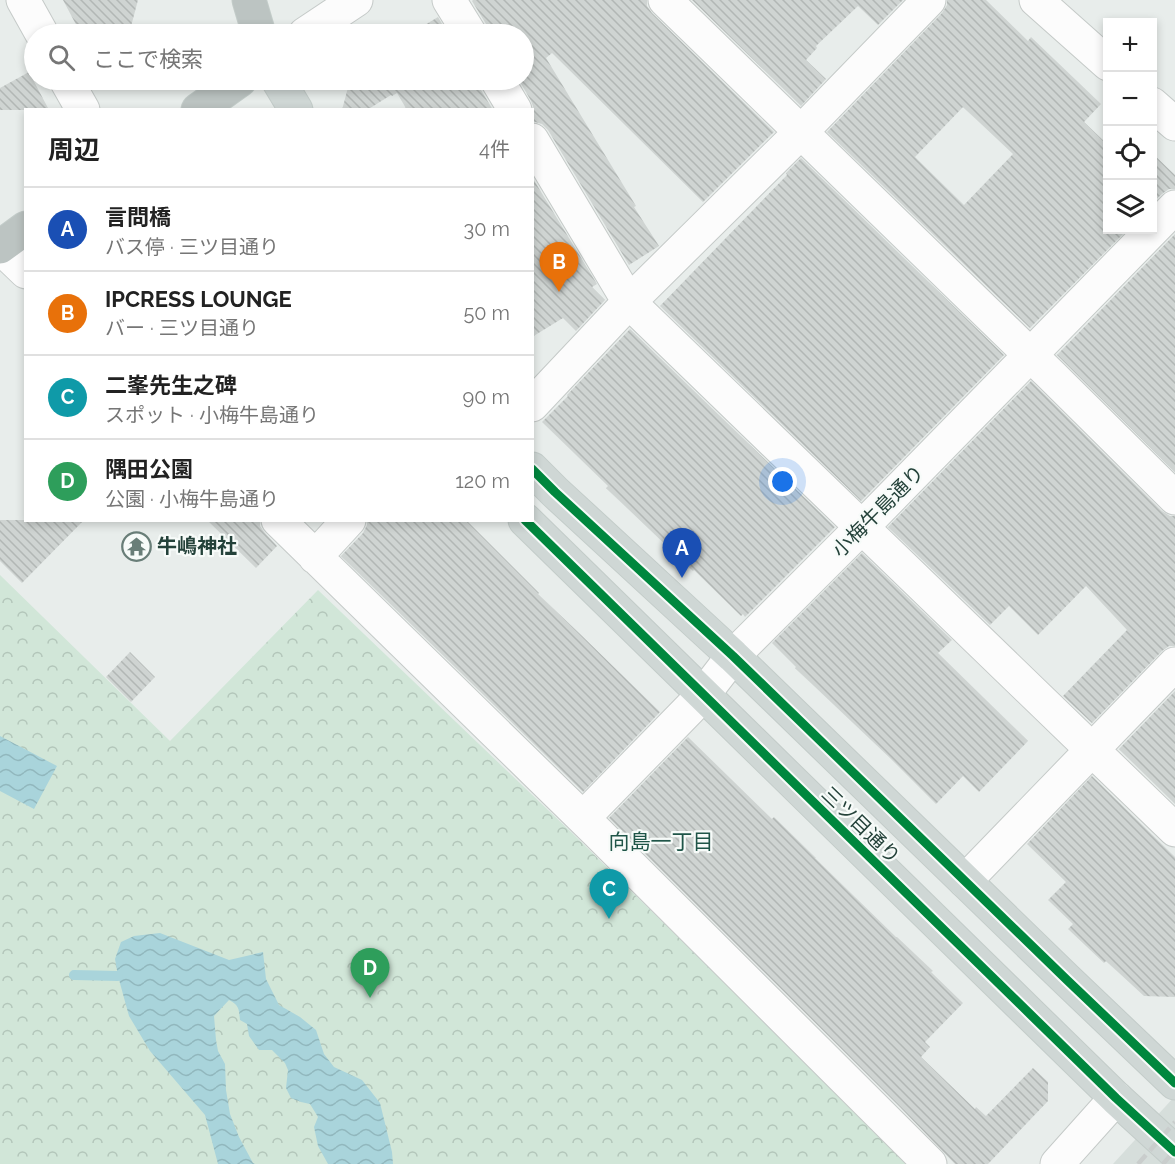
<!DOCTYPE html>
<html lang="ja">
<head>
<meta charset="utf-8">
<style>
	:root { --surface:#fff; --page:#f2f2f2; --text:#222; --muted:#767676; --line:#e0e0e0; --accent:#0f766e }
	body { margin:0; font-family:Raleway,"Noto Sans JP",sans-serif; background:var(--page); color:var(--text) }
	.controls { position:absolute; right:18px; top:18px; display:grid; overflow:hidden; border-radius:0px; box-shadow:0 3px 9px #0003 }
	.controls button { width:54px; height:54px; display:grid; place-items:center; padding:0; border:0; border-bottom:2px solid var(--line); background:var(--surface); color:var(--text); font:30px sans-serif }
	.you { position:absolute; left:783px; top:482px; width:21px; height:21px; margin:-15px; border:4px solid #fff; border-radius:50%; background:#1a73e8; box-shadow:0 0 0 9px #1a73e833 }
	.badge { display:grid; place-items:center; width:39px; height:39px; border-radius:50%; background:var(--accent); color:#fff; font-size:20px; font-weight:700 }
	.pin { position:absolute; translate:-50% -50px; filter:drop-shadow(0 2px 3px #0008) }
	.pin::after { content:''; position:absolute; top:32px; width:21px; height:18px; background:inherit; clip-path:polygon(0 0,100% 0,50% 100%) }
	.list { margin:0; padding:0; list-style:none }
	h2 { display:flex; justify-content:space-between; align-items:center; height:78px; margin:0; padding:0 24px; font-size:26px }
	h2 small { font-size:20px; font-weight:400; color:var(--muted) }
	.list li { display:grid; grid-template-columns:39px 1fr auto; gap:18px; align-items:center; box-sizing:border-box; height:84px; padding:0 24px; border-top:2px solid var(--line) }
	.list b { display:block; font-size:22px; white-space:nowrap }
	.list p { margin:0; font-size:20px; white-space:nowrap; color:var(--muted) }
	.list em { font-size:20px; font-style:normal; color:var(--muted) }
	.icon { flex:none; width:33px; height:33px; fill:none; stroke:currentColor; stroke-width:2; stroke-linecap:round; stroke-linejoin:round }
	.map { position:relative; flex:none; width:1175px; height:1164px; overflow:hidden }
	.search { position:absolute; background:var(--surface); box-shadow:0 3px 9px #0003; left:24px; top:24px; width:510px; height:66px; display:flex; align-items:center; gap:15px; box-sizing:border-box; padding:0 21px; border-radius:33px; color:var(--muted); font-size:22px }
	.panel { position:absolute; background:var(--surface); box-shadow:0 3px 9px #0003; left:24px; top:108px; width:510px; height:414px; border-radius:0px }
	.map>svg:first-child { display:block }
	.built { fill:#d6dedb }
	.park { fill:url(#park-crowns) }
	.water { fill:url(#water-waves) }
	.lines { fill:none; stroke-linecap:round; stroke-linejoin:round }
	.stream { stroke:#a9d4db; stroke-width:10 }
	.building { fill:url(#building-back-hatch); fill-rule:evenodd }
	.minor-casing { stroke:#c5cac8; stroke-width:35 }
	.major-casing { stroke:#c3ccc9; stroke-width:35 }
	.highway-casing { stroke:#c3ccc9; stroke-width:35 }
	.minor { stroke:#fcfcfc; stroke-width:33 }
	.major { stroke:#cfd7d5; stroke-width:33 }
	.highway { stroke:#bcc4c2; stroke-width:33 }
	.rail { stroke:#c9cdcc; stroke-width:4.5; stroke-dasharray:12 6; stroke-linecap:butt }
	.cycleway-casing { stroke:#f7fbf9; stroke-width:13 }
	.cycleway { stroke:#00873e; stroke-width:9 }
	.labels { text-anchor:middle; dominant-baseline:central; stroke-width:4.5; stroke-linejoin:round; paint-order:stroke }
	.street-label { font-size:20px; fill:#24423a; stroke:#f7fbf9 }
	.poi-label { font-size:20px; font-weight:bold; fill:#24423a; stroke:#f7fbf9; text-anchor:start }
	.neighbourhood-label { font-size:21px; fill:#1f5548; stroke:#f7fbf9 }
</style>
</head>
<body>
<div class="map">
<svg width="1175" height="1164" viewBox="0 0 1175 1164">
	<defs>
		<pattern id="park-crowns" width="20" height="18" patternUnits="userSpaceOnUse" patternTransform="scale(1.5)"><rect width="20" height="18" fill="#d1e6d8"/><path d="M2 6a3 3 0 1 1 6 0M12 15a3 3 0 1 1 6 0" fill="none" stroke="#b3c6ba"/></pattern>
		<pattern id="water-waves" width="16" height="10" patternUnits="userSpaceOnUse" patternTransform="scale(1.5)"><rect width="16" height="10" fill="#a9d4db"/><path d="M0 5q4-4 8 0t8 0" fill="none" stroke="#91b7bd"/></pattern>
		<pattern id="building-back-hatch" width="6" height="6" patternUnits="userSpaceOnUse" patternTransform="scale(1.5)"><rect width="6" height="6" fill="#cfd4d2"/><path d="M-1 5l2 2M0 0l6 6M5-1l2 2" fill="none" stroke="#b2b7b5"/></pattern>
	</defs>
	<rect width="100%" height="100%" fill="#e8edeb"/>
	<path class="built" d="M1175,1096V1164H1113Z"/>
	<path class="park" d="M0,575L170,741L318,590L571,832L909,1164H0Z"/>
	<path class="water" d="M0,736L57,766L34,809L0,791Z
		M160,933L229,960L263,952L266,979L279,1005L300,1017L316,1030L324,1054L334,1067L362,1080L380,1103L392,1152L393,1164H328L318,1146L314,1127L318,1117L310,1104L301,1102L291,1098L286,1088L288,1070L285,1063L272,1050H259L249,1036L247,1024L240,1020C239,1009 239,1005 229,1000L214,1016L216,1040L218,1051L225,1064L226,1090L230,1114L239,1137L253,1163L255,1164H218L205,1115L150,1051L129,1016L118,976L115,959L121,942L134,936Z"/>
	<g class="lines">
		<path class="stream" d="M74,975L118,976"/>
	</g>
	<path class="building" d="M63,0H138L129,34H81Z
		M473,0H647V6L652,13L774,132L703,202L552,53L546,58L636,206L634,207L659,246L629,265L548,130L542,124L532,121L534,109L531,101L519,80H524V34H489L486,24L472,1Z
		M692,0H903L878,25L858,6L816,46L817,48L806,60L826,79L801,106Z
		M947,0H986L1028,41L1031,37L1101,104L1084,122L1107,144V230H1127L1030,328L827,132L942,13L947,5ZM963,107L1013,154L964,205L915,157Z
		M438,17L448,34H410Z
		M29,72L49,110H0V88Z
		M350,80H478L481,90L493,110H407L397,93L392,96L391,95L367,110H342Z
		M1152,153L1175,175V189H1169L1162,194L1152,203Z
		M801,158L1004,355L861,501L660,306L787,175L786,173Z
		M532,177L597,284L592,287L605,300L576,331L563,318L532,337Z
		M1175,234V472L1057,355Z
		M630,329L835,527L745,617L743,614L741,616L694,570L693,571L649,529L606,488L608,486L542,422L568,396L567,395Z
		M1031,381L1162,511L1170,516H1175V646H1169L1162,651L1092,723L1063,696L1127,630L1086,586L1038,635L1009,606L990,625L888,527Z
		M0,520H84L22,583L0,561Z
		M207,520H260V526L265,533L277,546L256,568Z
		M367,520H466L539,593L538,594L579,633L660,712L583,792L341,556L363,533L367,525Z
		M862,553L952,640L938,653L1028,741L979,792L963,776L936,804L891,759L795,668L796,667L772,643Z
		M130,652L155,677L131,702L106,677Z
		M1175,691V804L1119,749Z
		M688,737L772,819L774,817L816,858H815L896,937H897L933,971L931,972L963,1003L925,1042L930,1047L921,1057L975,1109L976,1107L986,1116L1033,1068L1048,1082V1101L988,1164H955L900,1107L609,818Z
		M1092,776L1175,857V997L1144,996L1106,961L1104,963L1068,929L1073,924L1048,900L1066,882L1027,844Z"/>
	<g class="lines">
		<defs>
			<path id="minor" d="M23,0L42,34
				M449,0L470,34
				M665,0L1051,375L1175,498
				M1036,0L1108,64
				M305,34L356,0
				M66,80L83,110
				M497,80L515,110
				M1152,104L1175,124
				M532,140L629,302L1175,830
				M0,247L26,272
				M532,405L629,302L801,132L929,0
				M278,520L598,833L930,1164
				M315,557L349,520
				M583,818L703,695L733,656L862,527L1175,207
				M965,881L1175,664
				M1057,1164L1116,1098"/>
			<path id="major" d="M278,80L296,110
				M532,469L555,492L733,656L1067,980L1175,1083
				M525,520L1031,1015L1116,1098L1175,1152"/>
			<path id="highway" d="M249,0L259,34
				M198,110L240,80
				M0,247L26,228"/>
		</defs>
		<use href="#minor" class="minor-casing"/>
		<use href="#major" class="major-casing"/>
		<use href="#highway" class="highway-casing"/>
		<use href="#minor" class="minor"/>
		<use href="#major" class="major"/>
		<use href="#highway" class="highway"/>
		<path class="rail" d="M1138,1164L1175,1122
			M1163,1164L1175,1150"/>
		<defs>
			<path id="cycleway" d="M532,469L555,492L733,656L1067,980L1175,1083
				M525,520L1031,1015L1116,1098L1175,1152"/>
		</defs>
		<use href="#cycleway" class="cycleway-casing"/>
		<use href="#cycleway" class="cycleway"/>
	</g>
	<defs>
		<symbol id="temple-ring" viewBox="-11 -11 22 22"><circle r="9.5" fill="#f7fbf9" stroke="#697e78" stroke-width="1.5"/><path d="M0-6L5-2H3V0L6.5 2.5H4V6H1.5V3h-3V6H-4V2.5H-6.5L-3 0V-2H-5Z" fill="#697e78"/></symbol>
	</defs>
	<g fill-rule="evenodd">
		<use href="#temple-ring" x="120" y="530" width="33" height="33"/>
	</g>
	<g class="labels">
		<g class="street-label">
			<text transform="translate(878 511) rotate(-45)">小梅牛島通り</text>
			<text transform="translate(861 825) rotate(44)">三ツ目通り</text>
		</g>
		<g class="poi-label">
			<text x="157" y="546">牛嶋神社</text>
		</g>
		<g class="neighbourhood-label">
			<text x="661" y="841">向島一丁目</text>
		</g>
	</g>
</svg>
<div class="controls">
<button>+</button>
<button>−</button>
<button><svg class="icon" aria-label="locate" viewBox="0 0 24 24"><circle cx="12" cy="12" r="6"/><path d="M12 2v4M12 18v4M2 12h4M18 12h4"/></svg></button>
<button><svg class="icon" aria-label="layers" viewBox="0 0 24 24"><path d="M12 4l9 5-9 5-9-5zM3 14l9 5 9-5"/></svg></button>
</div>
<div class="you"></div>
<div class="pin badge" style="left:682px;top:578px;background:#1a4fb4">A</div>
<div class="pin badge" style="left:559px;top:292px;background:#e8710a">B</div>
<div class="pin badge" style="left:609px;top:919px;background:#0f9aa8">C</div>
<div class="pin badge" style="left:370px;top:998px;background:#2e9e5b">D</div>
<div class="search"><svg class="icon" aria-label="search" viewBox="0 0 24 24"><circle cx="10" cy="10" r="6"/><path d="M15 15l6 6"/></svg>ここで検索</div>
<section class="panel">
<h2>周辺<small>4件</small></h2>
<ul class="list">
<li><span class="badge" style="background:#1a4fb4">A</span><div><b>言問橋</b><p>バス停 · 三ツ目通り</p></div><em>30 m</em></li>
<li><span class="badge" style="background:#e8710a">B</span><div><b>IPCRESS LOUNGE</b><p>バー · 三ツ目通り</p></div><em>50 m</em></li>
<li><span class="badge" style="background:#0f9aa8">C</span><div><b>二峯先生之碑</b><p>スポット · 小梅牛島通り</p></div><em>90 m</em></li>
<li><span class="badge" style="background:#2e9e5b">D</span><div><b>隅田公園</b><p>公園 · 小梅牛島通り</p></div><em>120 m</em></li>
</ul>
</section>
</div>
</body>
</html>
